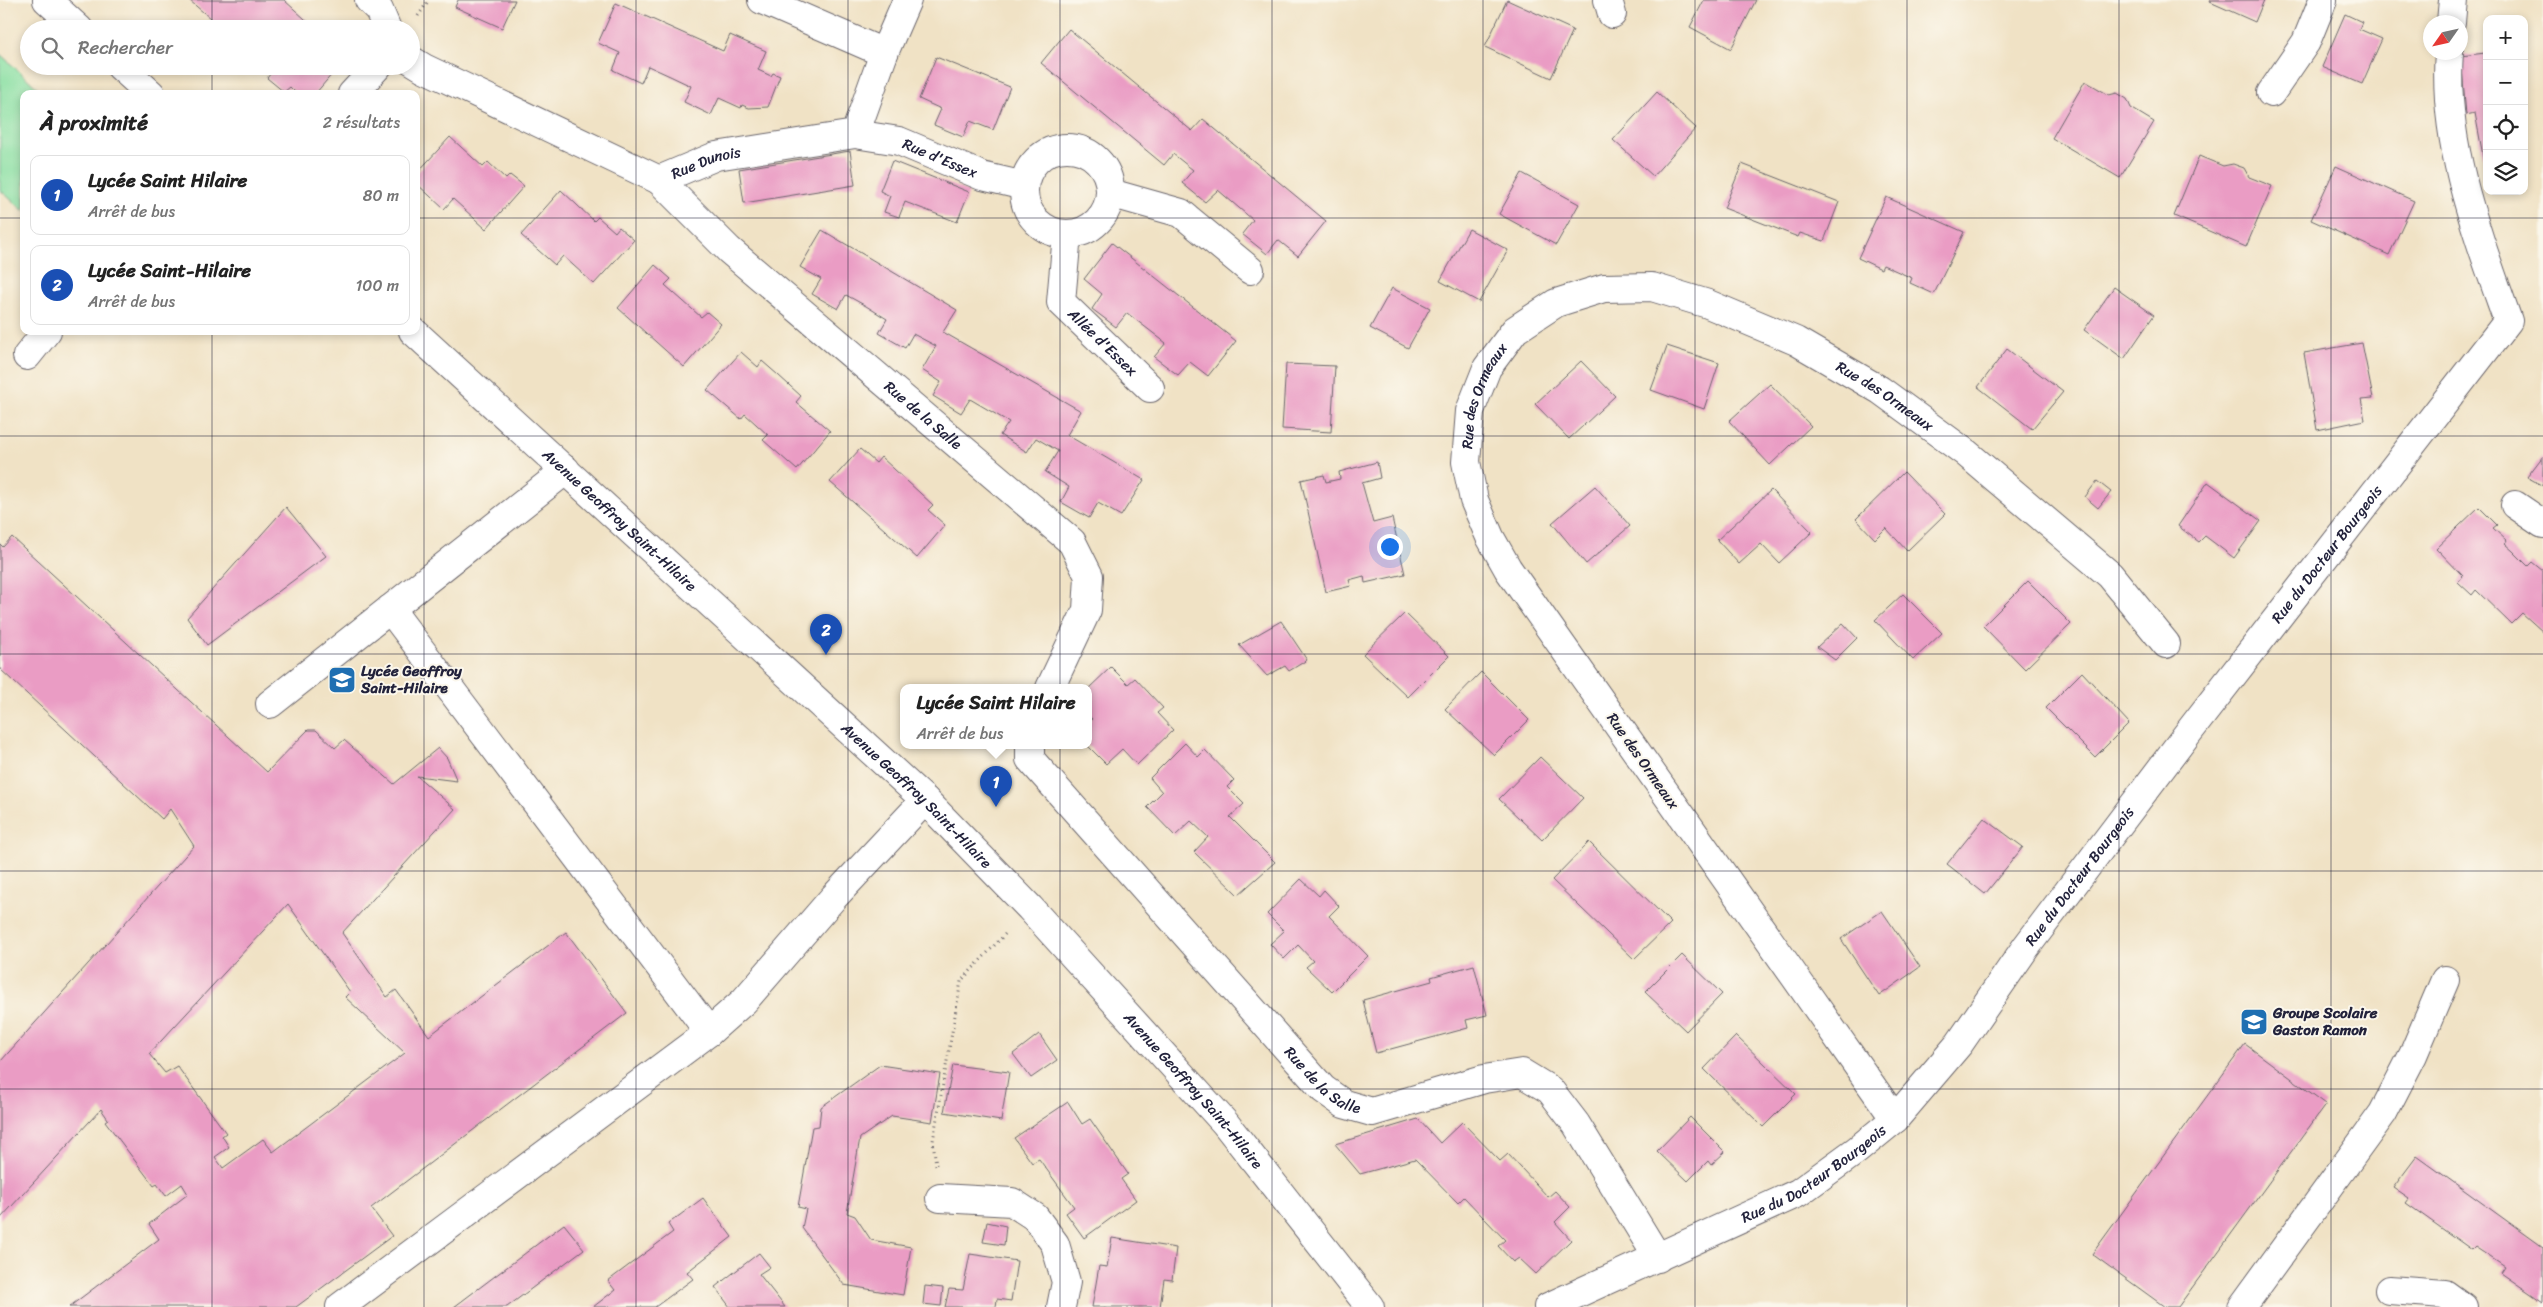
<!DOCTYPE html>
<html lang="fr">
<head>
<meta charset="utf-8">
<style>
	:root { --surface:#fff; --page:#f2f2f2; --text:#222; --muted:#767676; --line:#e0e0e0; --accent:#1f6fb2 }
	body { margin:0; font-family:Sriracha,sans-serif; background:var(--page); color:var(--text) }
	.controls { position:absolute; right:15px; top:15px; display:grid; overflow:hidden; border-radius:10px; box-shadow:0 2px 8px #0003 }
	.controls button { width:45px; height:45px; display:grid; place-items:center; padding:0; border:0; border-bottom:1px solid var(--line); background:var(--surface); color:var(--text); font:25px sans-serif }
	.compass { position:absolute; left:2423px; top:15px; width:45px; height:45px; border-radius:50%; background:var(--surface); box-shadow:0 2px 8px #0003; rotate:236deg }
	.you { position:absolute; left:1389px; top:546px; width:18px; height:18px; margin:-12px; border:4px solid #fff; border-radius:50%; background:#1a73e8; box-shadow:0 0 0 8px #1a73e833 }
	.badge { display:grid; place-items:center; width:32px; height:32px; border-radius:50%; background:var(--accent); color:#fff; font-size:16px; font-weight:700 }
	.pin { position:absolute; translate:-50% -41px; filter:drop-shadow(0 1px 2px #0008) }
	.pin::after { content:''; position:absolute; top:26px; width:18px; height:15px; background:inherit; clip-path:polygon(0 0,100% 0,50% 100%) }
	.popup { position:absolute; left:900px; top:684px; width:192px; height:65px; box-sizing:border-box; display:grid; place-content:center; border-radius:10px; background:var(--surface); filter:drop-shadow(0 1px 4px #0005); font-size:16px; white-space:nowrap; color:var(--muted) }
	.popup b { font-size:19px; color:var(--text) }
	.popup::after { content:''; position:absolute; left:50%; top:100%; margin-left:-10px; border:10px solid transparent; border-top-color:var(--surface) }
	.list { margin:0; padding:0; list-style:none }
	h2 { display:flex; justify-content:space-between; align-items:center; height:65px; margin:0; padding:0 20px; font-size:21px }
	h2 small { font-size:16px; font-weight:400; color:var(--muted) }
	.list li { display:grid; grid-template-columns:32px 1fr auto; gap:15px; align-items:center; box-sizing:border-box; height:80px; margin:0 10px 10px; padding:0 10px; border:1px solid var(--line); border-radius:10px }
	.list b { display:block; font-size:19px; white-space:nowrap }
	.list p { margin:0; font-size:16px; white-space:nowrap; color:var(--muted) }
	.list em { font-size:16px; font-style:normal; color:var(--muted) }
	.icon { flex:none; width:28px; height:28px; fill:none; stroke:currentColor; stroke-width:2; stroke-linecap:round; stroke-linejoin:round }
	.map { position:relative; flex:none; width:2543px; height:1307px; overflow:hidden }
	.search { position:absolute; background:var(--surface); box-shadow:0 2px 8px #0003; left:20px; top:20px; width:400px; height:55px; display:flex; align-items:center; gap:12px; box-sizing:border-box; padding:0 18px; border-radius:28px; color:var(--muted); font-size:19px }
	.panel { position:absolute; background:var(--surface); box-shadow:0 2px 8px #0003; left:20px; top:90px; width:400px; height:245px; border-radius:10px }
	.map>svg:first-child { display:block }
	.grass { fill:#88dfa2; stroke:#55806e }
	.building { fill:#ea9cc4; fill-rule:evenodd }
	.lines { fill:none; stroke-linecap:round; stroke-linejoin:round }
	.minor-casing { stroke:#6a656b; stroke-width:30 }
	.path { stroke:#6a656b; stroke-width:3; stroke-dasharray:1 4; stroke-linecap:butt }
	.minor { stroke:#fff; stroke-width:28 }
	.grid { fill:none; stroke:#22223b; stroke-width:1; stroke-opacity:0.55 }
	.labels { text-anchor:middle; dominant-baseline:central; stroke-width:4; stroke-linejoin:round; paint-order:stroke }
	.street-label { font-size:15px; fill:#22223b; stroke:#fbf7ec }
	.poi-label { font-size:15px; font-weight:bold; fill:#22223b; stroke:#fbf7ec; text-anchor:start }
</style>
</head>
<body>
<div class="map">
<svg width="2543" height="1307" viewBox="0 0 2543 1307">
	<rect width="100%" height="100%" fill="#fbf7ec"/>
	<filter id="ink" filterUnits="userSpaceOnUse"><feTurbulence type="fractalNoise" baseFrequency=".02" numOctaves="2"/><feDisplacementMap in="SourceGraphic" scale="10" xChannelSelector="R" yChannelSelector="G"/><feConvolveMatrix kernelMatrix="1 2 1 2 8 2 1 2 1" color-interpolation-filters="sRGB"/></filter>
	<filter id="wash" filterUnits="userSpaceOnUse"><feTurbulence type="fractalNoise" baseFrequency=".0096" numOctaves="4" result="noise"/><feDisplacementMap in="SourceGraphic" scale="20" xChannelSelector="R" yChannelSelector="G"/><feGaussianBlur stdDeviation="1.12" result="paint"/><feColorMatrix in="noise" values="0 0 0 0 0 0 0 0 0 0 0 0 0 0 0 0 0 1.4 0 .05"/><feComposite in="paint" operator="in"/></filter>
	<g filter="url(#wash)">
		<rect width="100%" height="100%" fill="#f0e2c5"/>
		<path class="grass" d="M0,54L44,94H24V211L0,190Z"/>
		<g id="blocks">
			<path class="building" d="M189,0H284L316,29H215L218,25Z
				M458,0H515L502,28L455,7Z
				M1507,0L1573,30L1551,78L1485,47Z
				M1704,0H1756L1731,49L1690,27Z
				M2211,0H2264L2255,22L2210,2Z
				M616,3L723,51L730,35L766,51L758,70L771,76L773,73L780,76L768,107L749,108L742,105L741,108L719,98L711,115L684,102L691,86L670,76L648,66L641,83L613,70L620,53L598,43Z
				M2345,14L2362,22L2359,29L2382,39L2362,84L2322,67Z
				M1069,29L1192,131L1203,119L1326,221L1298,256L1278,240L1267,254L1242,234L1253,220L1218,190L1205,202L1182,183L1193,170L1173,154L1164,165L1041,63Z
				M2485,53L2487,68L2486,172L2475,113L2466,115L2461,56Z
				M936,57L1010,87L993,130L970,121L963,137L934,125L941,109L919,99Z
				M264,66H339L315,94H297L290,87L284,92L267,78L271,73Z
				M2085,81L2109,95L2117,93L2127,99L2131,108L2154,122L2120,178L2052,138Z
				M1657,92L1696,128L1653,176L1613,140Z
				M450,137L483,167L488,162L506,179L510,175L524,186L486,229L453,199L444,209L416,183V174Z
				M850,151L855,185L744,203L739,169Z
				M2199,156L2223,166L2233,164L2244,168L2249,177L2272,186L2246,247L2174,216Z
				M892,161L969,192L957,222L905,202L899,217L884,212L890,196L880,191Z
				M1742,164L1839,202L1824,241L1800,233L1798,237L1724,208Z
				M2336,166L2414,201L2389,255L2311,220Z
				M1522,173L1579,204L1556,245L1499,214Z
				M561,190L594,221L598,217L615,232L619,227L634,240L594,284L563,256L555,265L521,235Z
				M1886,197L1964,232L1934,294L1910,283L1912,278L1883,265L1881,269L1858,258Z
				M1469,229L1508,250L1479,302L1440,281Z
				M822,230L957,310L943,332L1081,411L1067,435L1144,480L1121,516L1098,503L1089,518L1061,502L1069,487L1045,472L1058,451L1036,438L1027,452L1000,435L1009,422L970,399L961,413L933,396L941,382L922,370L936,346L913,334L905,348L879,333L887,319L866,306L846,295L838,309L812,294L821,279L800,267Z
				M1112,243L1236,341L1208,376L1190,362L1178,375L1154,357L1166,343L1127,313L1116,327L1092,309L1102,294L1084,279Z
				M655,265L671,279L665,285L701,317L707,312L721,324L684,367L618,308Z
				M2114,287L2154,315L2124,359L2084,330Z
				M1392,288L1430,308L1408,348L1370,328Z
				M2362,343L2373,398L2361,399L2365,420L2317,430L2304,353Z
				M1667,346L1719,363L1704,409L1651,390Z
				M2007,349L2063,392L2032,429L1978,387Z
				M741,352L758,367L762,361L778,375L801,396L796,402L830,431L797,470L763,440L768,435L745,414L741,419L707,390Z
				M1581,361L1615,396L1569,439L1535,404Z
				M1286,364L1335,366L1331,432L1282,429Z
				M1770,384L1811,426L1770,465L1729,421Z
				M860,449L876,463L881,457L933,505L928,510L945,525L917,558L830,482Z
				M2543,456V486L2527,477Z
				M1377,462L1380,478L1362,483L1373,523L1392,518L1405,574L1365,583L1364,576L1349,580L1351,586L1326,592L1301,480L1324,475L1326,482L1340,479L1339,472Z
				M1904,472L1945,514L1907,551L1886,528L1875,539L1856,519Z
				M2097,481L2111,492L2098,508L2085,497Z
				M2208,482L2261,521L2234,558L2205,536L2199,542L2178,526Z
				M1595,486L1630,526L1586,564L1552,523Z
				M1771,490L1812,532L1779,563L1761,544L1739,564L1717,540Z
				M286,507L326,556L207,645L187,618Z
				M2479,507L2497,525L2493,528L2507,541L2505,544L2513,551L2528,566L2532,562L2543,571V632L2522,613L2511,624L2476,590L2472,595L2458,582L2463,576L2436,548Z
				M12,537L267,772L308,730H316L335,748L344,740L394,784L438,748L447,758L457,781L417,776L455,809L342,933L387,997L396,990L429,1036L566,932L627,1013L371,1208L392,1236L296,1307H69L159,1239L149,1224L188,1194L182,1184L166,1196L157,1184L154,1186L105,1121L108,1119L101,1109L0,1219V1062L194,846L170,809L162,819L0,669V544L3,547ZM288,904L350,992L345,997L405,1053L273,1152L263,1139L223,1168L215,1157L229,1147L222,1136L226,1133L177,1066L165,1073L149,1054Z
				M2028,581L2071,624L2025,669L1983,626Z
				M1903,594L1942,633L1913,660L1875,620Z
				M1405,613L1449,656L1408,697L1363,654Z
				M1281,621L1307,660L1289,671L1285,666L1267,676L1239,645Z
				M1843,623L1857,638L1835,660L1817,647Z
				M1111,667L1128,684L1135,678L1163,708L1157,713L1173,730L1137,765L1122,749L1106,764L1088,746V722L1092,719L1088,715V689Z
				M1481,672L1529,720L1494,755L1445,709Z
				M2082,672L2129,723L2095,757L2046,708Z
				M1185,743L1198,757L1205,750L1234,780L1227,787L1244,804L1230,817L1275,862L1238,895L1194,852L1208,837L1191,821L1175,836L1147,807L1162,792L1150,778Z
				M1540,757L1583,798L1542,840L1499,799Z
				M1984,818L2023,847L1985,894L1947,864Z
				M1589,842L1671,923L1634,959L1552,880Z
				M1301,879L1319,896L1324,890L1339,906L1329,916L1368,956L1332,992L1306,967L1313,961L1298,945L1284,959L1270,944L1284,931L1267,914Z
				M1882,911L1920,967L1879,996L1841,939Z
				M1682,955L1722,994L1686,1031L1645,992Z
				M1474,965L1487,1015L1466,1020L1468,1028L1376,1053L1363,1000L1432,981L1431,977Z
				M1039,1034L1057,1060L1031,1078L1013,1054Z
				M1736,1036L1796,1094L1763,1127L1704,1069Z
				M2245,1044L2326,1104L2178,1307H2165L2092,1254Z
				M880,1065L940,1074L932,1122L892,1116L860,1138L847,1213L855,1216L871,1240L911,1247L903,1295L844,1285L802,1228L806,1209L798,1207L812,1127L819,1126L821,1107Z
				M953,1065L1009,1072L1001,1121L944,1112Z
				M1068,1102L1082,1124L1090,1119L1128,1174L1121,1179L1136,1200L1084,1238L1066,1213L1074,1207L1039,1159L1032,1163L1014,1138Z
				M1690,1117L1725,1152L1711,1165L1708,1161L1688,1181L1657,1151Z
				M1418,1119L1440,1143L1462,1122L1500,1161L1508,1154L1548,1197L1555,1191L1570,1207L1555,1222L1571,1240L1536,1274L1519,1258L1513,1262L1498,1246L1505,1240L1464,1197L1458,1203L1415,1159L1360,1174L1335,1144Z
				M2417,1156L2543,1247V1302L2501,1273L2505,1267L2475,1247L2472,1250L2406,1203L2409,1199L2393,1188Z
				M703,1198L732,1237L687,1272L693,1279L655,1307H593L615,1290L608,1281L673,1232L668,1224Z
				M987,1222L1006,1226L1004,1245L983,1242Z
				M564,1224L584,1249L507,1307H454Z
				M1112,1238L1176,1248L1172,1280L1164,1279L1160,1307H1092L1099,1266L1107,1267Z
				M759,1253L770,1267L759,1274L785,1307H730L715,1287Z
				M970,1254L1017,1261L1011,1301L997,1299L996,1307H945L949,1289L963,1290Z
				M925,1286L943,1288L941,1306L923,1304Z"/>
		</g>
	</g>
	<g filter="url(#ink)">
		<use href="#blocks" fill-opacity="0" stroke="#6a656b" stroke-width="1"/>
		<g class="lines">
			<defs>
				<g id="minor">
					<path d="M47,0L79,29"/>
					<path d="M369,0L379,10L387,29"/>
					<path d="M762,0L884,53"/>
					<path d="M1608,0L1612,14"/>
					<path d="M2451,22L2453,0"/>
					<path id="s1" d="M411,60L424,68L659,180L716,156L855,134L884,53L907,0"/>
					<path d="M120,66L151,94"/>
					<path d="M2271,93L2306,42L2323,0"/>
					<path d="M352,94L378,66"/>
					<path id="s2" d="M855,134L899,141L982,176L1024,186"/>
					<circle cx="1067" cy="191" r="43"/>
					<path id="s3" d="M659,180L729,250L1072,542L1089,576L1087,610L1050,688"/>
					<path d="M1110,193L1181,213L1250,270"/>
					<path id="s4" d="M1067,234L1061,302L1150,388"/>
					<path id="s5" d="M413,331L925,800L1030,908L1225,1123L1370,1307"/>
					<path d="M27,356L47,331"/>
					<path d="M2515,505L2543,524"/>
					<path d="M390,609L709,1032"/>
					<path d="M270,704L566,470"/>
					<path id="s6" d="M1030,746V759L1323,1089L1344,1104L1372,1112L1484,1079L1522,1073L1550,1090L1576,1124L1658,1258"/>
					<path id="s7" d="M1895,1119L1508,569L1490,537L1474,500L1466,462L1470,411L1487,368L1515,330L1556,303L1604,288L1652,287L1708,304L1796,341L1880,390L1966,453L2110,575L2166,644"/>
					<path d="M940,1198L1012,1202L1035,1217L1055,1244L1066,1282L1061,1307"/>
					<path d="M2389,1290L2445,1294L2463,1307"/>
					<path d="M340,1307L709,1032L744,1001L834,897L925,800"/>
					<path id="s8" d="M1548,1307L1798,1193L1857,1150L1895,1119L1959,1044L2026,947L2188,733L2508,321C2478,236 2442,144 2449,52"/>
					<path d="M2242,1307L2383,1113L2413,1055L2445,980"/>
				</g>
			</defs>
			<use href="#minor" class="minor-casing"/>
			<path class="path" d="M418,16L429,0
				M936,1165L933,1141L961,981L1007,932"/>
			<use href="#minor" class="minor"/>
		</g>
	</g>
	<path class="grid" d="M212,0V29M424,0V1307M636,0V1307M848,0V1307M1060,0V1307M1272,0V1307M1483,0V1307M1695,0V1307M1907,0V1307M2119,0V1307M2331,0V1307M212,66V94M0,218H24M416,218H2543M212,331V1307M0,436H2543M0,654H2543M0,871H2543M0,1089H2543"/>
	<defs>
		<symbol id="school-square" viewBox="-11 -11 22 22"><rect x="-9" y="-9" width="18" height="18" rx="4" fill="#1f6fb2" stroke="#fbf7ec"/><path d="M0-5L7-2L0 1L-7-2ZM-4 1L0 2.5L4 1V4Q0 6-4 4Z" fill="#fff"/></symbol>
	</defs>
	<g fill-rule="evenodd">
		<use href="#school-square" x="326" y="664" width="32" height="32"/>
		<use href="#school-square" x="2238" y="1006" width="32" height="32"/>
	</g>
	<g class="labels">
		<g class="street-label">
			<text stroke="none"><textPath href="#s2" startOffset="89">Rue d'Essex</textPath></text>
			<text stroke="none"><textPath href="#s1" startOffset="326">Rue Dunois</textPath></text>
			<text stroke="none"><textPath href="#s4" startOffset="126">Allée d'Essex</textPath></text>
			<text stroke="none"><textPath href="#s7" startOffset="1339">Rue des Ormeaux</textPath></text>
			<text stroke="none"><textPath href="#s7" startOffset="858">Rue des Ormeaux</textPath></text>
			<text stroke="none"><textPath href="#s3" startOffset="354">Rue de la Salle</textPath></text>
			<text stroke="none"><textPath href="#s5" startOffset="280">Avenue Geoffroy Saint-Hilaire</textPath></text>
			<text stroke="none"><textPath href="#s8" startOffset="1108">Rue du Docteur Bourgeois</textPath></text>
			<text transform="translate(1643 761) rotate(55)">Rue des Ormeaux</text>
			<text stroke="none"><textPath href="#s5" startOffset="685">Avenue Geoffroy Saint-Hilaire</textPath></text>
			<text stroke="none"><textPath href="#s8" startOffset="702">Rue du Docteur Bourgeois</textPath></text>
			<text stroke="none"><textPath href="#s6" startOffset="449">Rue de la Salle</textPath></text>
			<text stroke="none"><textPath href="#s5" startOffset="1090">Avenue Geoffroy Saint-Hilaire</textPath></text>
			<text stroke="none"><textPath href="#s8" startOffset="298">Rue du Docteur Bourgeois</textPath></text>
		</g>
		<g class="poi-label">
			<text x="361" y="671">Lycée Geoffroy<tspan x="361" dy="17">Saint-Hilaire</tspan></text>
			<text x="2273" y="1013">Groupe Scolaire<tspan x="2273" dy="17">Gaston Ramon</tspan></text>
		</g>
	</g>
</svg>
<div class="controls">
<button>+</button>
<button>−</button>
<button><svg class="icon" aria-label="locate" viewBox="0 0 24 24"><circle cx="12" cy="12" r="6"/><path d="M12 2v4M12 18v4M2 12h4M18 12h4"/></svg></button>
<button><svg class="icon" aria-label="layers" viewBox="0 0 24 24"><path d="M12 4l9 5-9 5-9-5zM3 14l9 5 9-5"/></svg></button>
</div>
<svg class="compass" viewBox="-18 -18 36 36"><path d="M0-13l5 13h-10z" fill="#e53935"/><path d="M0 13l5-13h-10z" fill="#767676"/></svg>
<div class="you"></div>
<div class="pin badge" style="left:996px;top:807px;background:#1a4fb4">1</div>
<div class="popup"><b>Lycée Saint Hilaire</b>Arrêt de bus</div>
<div class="pin badge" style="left:826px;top:655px;background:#1a4fb4">2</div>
<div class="search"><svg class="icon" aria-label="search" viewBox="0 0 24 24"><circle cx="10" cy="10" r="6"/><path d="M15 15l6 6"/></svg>Rechercher</div>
<section class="panel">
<h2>À proximité<small>2 résultats</small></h2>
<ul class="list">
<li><span class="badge" style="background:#1a4fb4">1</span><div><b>Lycée Saint Hilaire</b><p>Arrêt de bus</p></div><em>80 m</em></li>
<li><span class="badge" style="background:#1a4fb4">2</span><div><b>Lycée Saint-Hilaire</b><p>Arrêt de bus</p></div><em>100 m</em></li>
</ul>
</section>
</div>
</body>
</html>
